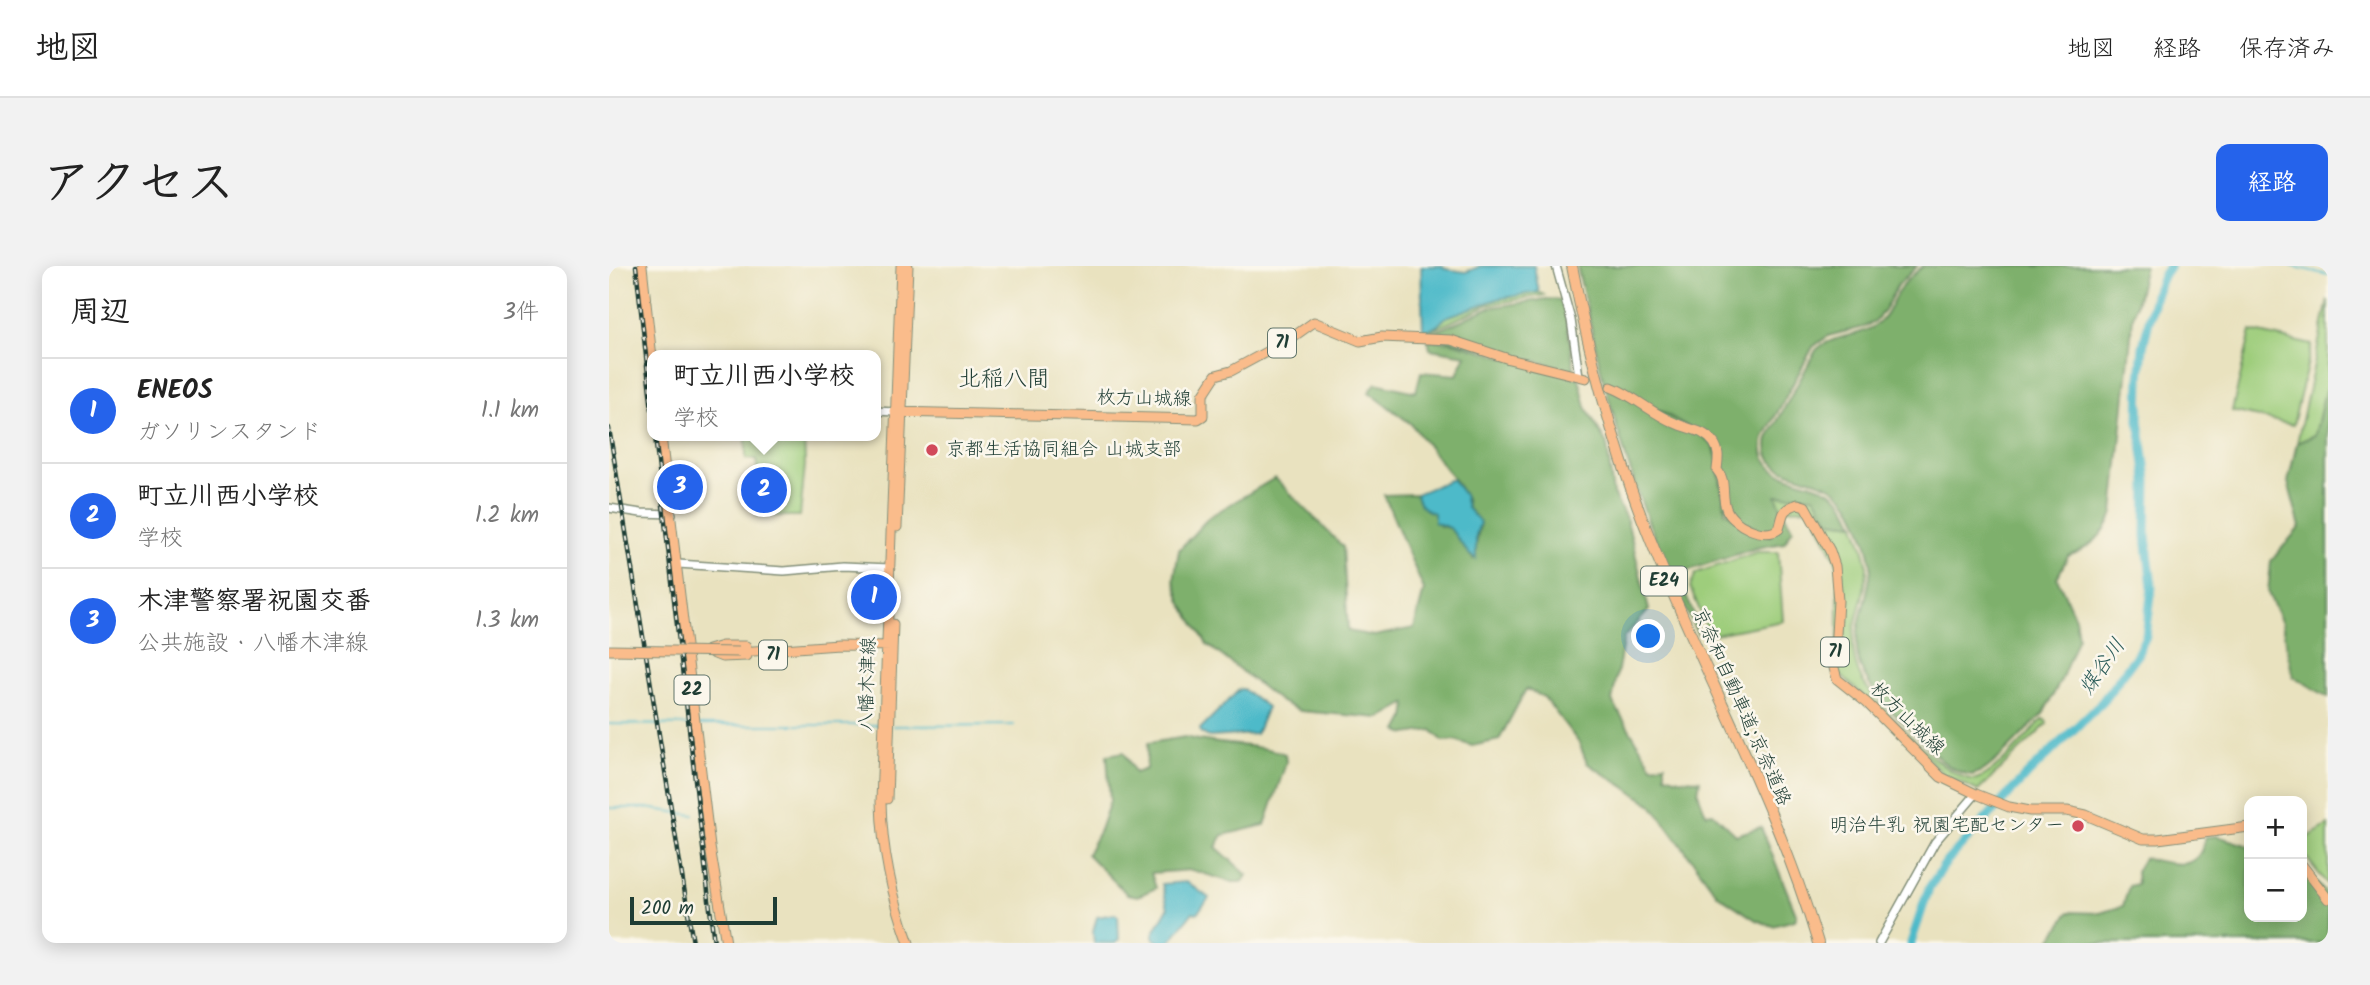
<!DOCTYPE html>
<html lang="ja">
<head>
<meta charset="utf-8">
<style>
	:root { --surface:#fff; --page:#f2f2f2; --text:#222; --muted:#767676; --line:#e0e0e0; --accent:#2563eb }
	body { margin:0; font-family:Kalam,"Klee One",sans-serif; background:var(--page); color:var(--text) }
	.controls { position:absolute; right:21px; bottom:21px; display:grid; overflow:hidden; border-radius:14px; box-shadow:0 4px 18px #0003 }
	.controls button { width:63px; height:63px; display:grid; place-items:center; padding:0; border:0; border-bottom:2px solid var(--line); background:var(--surface); color:var(--text); font:35px sans-serif }
	.scale { position:absolute; left:21px; bottom:18px; width:147px; box-sizing:border-box; padding-left:7px; border:4px solid #1f3d34; border-top:0; font-size:19px; line-height:24px; white-space:nowrap; color:#1f3d34; -webkit-text-stroke:5px #fbf7ec; paint-order:stroke }
	.you { position:absolute; left:1040px; top:371px; width:24px; height:24px; margin:-18px; border:5px solid #fff; border-radius:50%; background:#1a73e8; box-shadow:0 0 0 10px #1a73e833 }
	.badge { display:grid; place-items:center; width:46px; height:46px; border-radius:50%; background:var(--accent); color:#fff; font-size:23px; font-weight:700 }
	.pin { position:absolute; translate:-50% -50%; border:4px solid #fff; box-shadow:0 2px 7px #0006 }
	.popup { position:absolute; left:38px; top:84px; width:234px; height:91px; box-sizing:border-box; display:grid; place-content:center; border-radius:14px; background:var(--surface); filter:drop-shadow(0 2px 5px #0005); font-size:23px; white-space:nowrap; color:var(--muted) }
	.popup b { font-size:26px; color:var(--text) }
	.popup::after { content:''; position:absolute; left:50%; top:100%; margin-left:-14px; border:14px solid transparent; border-top-color:var(--surface) }
	.list { margin:0; padding:0; list-style:none }
	h2 { display:flex; justify-content:space-between; align-items:center; height:91px; margin:0; padding:0 28px; font-size:30px }
	h2 small { font-size:23px; font-weight:400; color:var(--muted) }
	.list li { display:grid; grid-template-columns:46px 1fr auto; gap:21px; align-items:center; box-sizing:border-box; height:105px; padding:0 28px; border-top:2px solid var(--line) }
	.list b { display:block; font-size:26px; white-space:nowrap }
	.list p { margin:0; font-size:23px; white-space:nowrap; color:var(--muted) }
	.list em { font-size:23px; font-style:normal; color:var(--muted) }
	.map { position:relative; flex:none; width:1719px; height:677px; overflow:hidden; border-radius:14px }
	header { display:flex; align-items:center; gap:42px; box-sizing:border-box; height:98px; padding:0 35px; background:var(--surface); border-bottom:2px solid var(--line) }
	header strong { font-size:33px }
	nav { display:flex; gap:38px; margin-inline-start:auto; font-size:24px }
	.intro { display:flex; align-items:center; justify-content:space-between; box-sizing:border-box; height:168px; padding:0 42px }
	h1 { margin:0; font-size:49px }
	.button { padding:18px 32px; border-radius:14px; background:var(--accent); color:#fff; font-size:24px; font-weight:700 }
	main { display:flex; gap:42px; padding:0 42px }
	aside { flex:1; background:var(--surface); border-radius:14px; box-shadow:0 4px 18px #0003 }
	.map>svg:first-child { display:block }
	.green { fill:#9ecd7c; stroke:#5e8558; stroke-width:2 }
	.forest { fill:#7eb06c; stroke:#4e7650; stroke-width:2 }
	.water { fill:#4ebac9; stroke:#367c7e; stroke-width:2 }
	.lines { fill:none; stroke-linecap:round; stroke-linejoin:round }
	.stream { stroke:#4ebac9; stroke-width:2 }
	.river { stroke:#4ebac9; stroke-width:9 }
	.minor-casing { stroke:#84907a; stroke-width:10 }
	.major-casing { stroke:#84907a; stroke-width:11 }
	.highway-casing { stroke:#84907a; stroke-width:12 }
	.minor { stroke:#fff; stroke-width:7 }
	.major { stroke:#fabc8b; stroke-width:9 }
	.highway { stroke:#fabc8b; stroke-width:10 }
	.rail-casing { stroke:#1f3d34; stroke-width:4.5 }
	.rail { stroke:#fbf7ec; stroke-width:2; stroke-dasharray:5; stroke-linecap:butt }
	.major-bridge-casing { stroke:#84907a; stroke-width:11; stroke-linecap:butt }
	.major-bridge { stroke:#fabc8b; stroke-width:9 }
	.poi-dot { fill:#d1495b; stroke:#fbf7ec; stroke-width:2.5 }
	.labels { text-anchor:middle; dominant-baseline:central; stroke-width:5; stroke-linejoin:round; paint-order:stroke }
	.shield { fill:#fbf7ec; stroke:#61756b; stroke-width:2 }
	.shield-label { font-size:18px; font-weight:bold; fill:#1f3d34 }
	.street-label { font-size:19px; fill:#1f3d34; stroke:#fbf7ec }
	.poi-label { font-size:19px; fill:#1f3d34; stroke:#fbf7ec; text-anchor:start }
	.water-label { font-size:21px; font-style:italic; fill:#2b5c59; stroke:#fbf7ec }
	.quarter-label { font-size:23px; fill:#1f3d34; stroke:#fbf7ec }
</style>
</head>
<body>
<header>
<strong>地図</strong>
<nav><a>地図</a><a>経路</a><a>保存済み</a></nav>
</header>
<div class="intro"><h1>アクセス</h1><a class="button">経路</a></div>
<main>
<aside>
<h2>周辺<small>3件</small></h2>
<ul class="list">
<li><span class="badge">1</span><div><b>ENEOS</b><p>ガソリンスタンド</p></div><em>1.1 km</em></li>
<li><span class="badge">2</span><div><b>町立川西小学校</b><p>学校</p></div><em>1.2 km</em></li>
<li><span class="badge">3</span><div><b>木津警察署祝園交番</b><p>公共施設 · 八幡木津線</p></div><em>1.3 km</em></li>
</ul>
</aside>
<div class="map">
<svg width="1719" height="677" viewBox="0 0 1719 677">
	<rect width="100%" height="100%" fill="#fbf7ec"/>
	<filter id="ink" filterUnits="userSpaceOnUse"><feTurbulence type="fractalNoise" baseFrequency=".0143" numOctaves="2"/><feDisplacementMap in="SourceGraphic" scale="14" xChannelSelector="R" yChannelSelector="G"/><feConvolveMatrix kernelMatrix="1 2 1 2 8 2 1 2 1" color-interpolation-filters="sRGB"/></filter>
	<filter id="wash" filterUnits="userSpaceOnUse"><feTurbulence type="fractalNoise" baseFrequency=".00686" numOctaves="4" result="noise"/><feDisplacementMap in="SourceGraphic" scale="28" xChannelSelector="R" yChannelSelector="G"/><feGaussianBlur stdDeviation="1.57" result="paint"/><feColorMatrix in="noise" values="0 0 0 0 0 0 0 0 0 0 0 0 0 0 0 0 0 1.4 0 .05"/><feComposite in="paint" operator="in"/></filter>
	<g filter="url(#wash)">
		<rect width="100%" height="100%" fill="#e9e2bf"/>
		<path class="green" d="M930,26L935,29L878,39L811,70L814,65L828,60L837,51L888,33Z
			M1719,34V122L1716,125L1706,169L1688,177Z
			M1642,65L1703,79L1684,159L1623,145Z
			M137,170H195L196,199L191,250H147L148,193H137Z
			M1167,229L1206,230L1221,255L1246,258C1250,271 1257,286 1258,299C1259,329 1240,358 1245,389C1246,397 1249,406 1253,414C1267,437 1340,518 1367,513C1388,508 1418,469 1434,453L1437,455L1438,458L1371,523L1369,525L1334,508L1287,459L1229,407V299L1202,242L1172,243Z
			M1148,286H1169L1174,355L1101,369L1081,321L1087,307Z
			M1719,559V619L1693,586V575Z"/>
		<path class="forest" d="M968,0H1308L1288,20L1275,45L1266,55L1255,61L1219,70L1204,81L1155,171C1144,218 1204,209 1228,230C1237,237 1241,248 1246,258L1221,255L1205,230L1167,229L1173,244L1170,259L1153,266C1142,261 1125,255 1119,244C1111,229 1108,194 1106,176L1015,124L995,117Z
			M1314,0H1536L1524,51L1504,247C1497,268 1480,283 1459,290L1448,312L1466,352L1469,371L1452,414L1434,448L1389,493L1377,503L1364,509C1340,507 1324,486 1308,470C1289,452 1260,425 1251,400C1240,366 1261,334 1262,300C1262,286 1251,257 1244,244C1239,235 1232,227 1222,221C1199,208 1150,210 1159,172L1207,84C1224,68 1249,72 1267,59C1280,50 1282,35 1291,23C1297,14 1306,7 1314,0Z
			M937,33L955,34L965,102L963,104L820,69L879,42Z
			M819,74L842,76L970,112L977,141L998,179L1004,228L1018,254L1040,344L1015,371L1003,435L1043,500L1056,498V509L1070,513L1091,514L1089,527L1097,548L1104,547L1127,569L1152,561L1188,650L1186,654L1164,660L1147,654L1109,629L1042,538L978,497L970,477L935,431L917,423L890,474L863,480L846,474L834,475L823,464L797,468L789,465L796,452L798,437L771,452L691,445L672,436L598,378L572,336L565,314L570,284L600,251L666,212L734,281L739,365L765,370L805,362L815,324L775,229L807,228C810,239 814,243 825,247L831,260L841,262L864,293C869,281 867,271 871,260L868,252L858,242L857,233L847,216L802,158L760,126L767,117L807,126L812,106L848,109L857,89L821,83Z
			M997,122C1017,129 1089,162 1102,178C1111,189 1114,231 1116,246L1161,270L1175,248L1184,263L1175,277L1147,282L1068,308L1087,353L1089,369C1049,290 1019,206 997,122Z
			M1719,122V431L1684,410L1673,357L1659,327L1662,295L1691,261L1679,216L1688,177L1706,169L1716,125Z
			M576,471C609,480 646,477 676,488L677,497L656,559L614,569L607,581L638,609L634,616H622L583,604L542,607L547,622L529,630L518,628L478,588L491,564L501,535L498,489L515,486L526,507L537,503L539,477Z
			M1608,570L1640,580V651H1693V602L1719,629V677H1440L1460,646L1491,647L1514,640L1520,620L1528,618L1527,606L1535,592C1562,597 1591,609 1596,571Z"/>
		<path class="water" d="M812,0H833L837,3L857,6L872,0H925L930,26L888,33L837,51L828,60L814,65Z
			M843,213L855,229L858,242L871,256L867,270V293L860,288L841,262L825,256V247C814,243 810,240 807,228Z
			M634,423L658,441L647,468L600,471L592,467L591,463L630,424Z
			M578,616L600,632L588,647L584,646L560,677H551L544,672V668L559,642L553,618Z
			M506,648L509,650L510,674L506,677H485L484,666L488,651Z"/>
		<g class="lines">
			<path class="stream" d="M1683,0L1719,9
				M0,458L82,459
				M91,459H271
				M284,460L405,459
				M0,542H37L85,549"/>
			<path class="river" d="M1302,677L1320,622L1338,595L1413,514L1493,436L1528,389L1537,370L1543,321L1537,270L1538,214L1530,154L1531,111L1534,81L1546,29L1555,8L1561,0"/>
		</g>
	</g>
	<g filter="url(#ink)">
		<g class="lines">
			<defs>
				<path id="minor" d="M947,0L962,54L970,110
					M267,145L286,146
					M0,242L32,247L63,248
					M69,298L175,305L234,300L281,302
					M1270,677L1326,576L1367,528"/>
				<path id="major" d="M33,0L43,92
					M292,0L272,536C273,585 283,631 300,677
					M1002,121C1026,130 1043,148 1066,157C1080,164 1095,163 1105,177C1111,186 1109,194 1108,204C1118,215 1112,228 1117,242C1123,259 1155,274 1170,263C1175,248 1171,244 1189,238L1196,240L1221,285L1226,300L1229,335L1225,402L1228,413L1258,437L1332,511L1367,528L1400,541L1421,545H1458L1477,549L1534,573H1549L1640,561
					M286,146L589,153L594,150V129L607,109L622,105L681,73L705,56L751,75L773,71L842,74L900,93L977,112
					M52,170L101,581L117,677
					M288,261L299,0
					M99,384L113,380H137
					M130,386L230,379L282,380
					M103,387L113,391L138,390
					M278,533L284,358
					M1693,599L1719,633"/>
				<path id="highway" d="M963,0C981,93 1006,187 1042,275C1096,411 1167,536 1209,677"/>
			</defs>
			<use href="#minor" class="minor-casing"/>
			<use href="#major" class="major-casing"/>
			<use href="#highway" class="highway-casing"/>
			<use href="#minor" class="minor"/>
			<use href="#major" class="major"/>
			<use href="#highway" class="highway"/>
			<defs>
				<path id="rail" d="M27,0L43,144
					M0,162L84,677
					M46,170L105,677"/>
			</defs>
			<use href="#rail" class="rail-casing"/>
			<use href="#rail" class="rail"/>
			<defs>
				<path id="major-bridge" d="M0,384L130,386"/>
			</defs>
			<use href="#major-bridge" class="major-bridge-casing"/>
			<use href="#major-bridge" class="major-bridge"/>
		</g>
	</g>
	<g class="poi-dot">
		<circle cx="323" cy="184" r="7"/>
		<circle cx="1469" cy="560" r="7"/>
	</g>
	<g class="labels">
		<g class="shield">
			<rect x="659" y="62.5" width="28" height="29" rx="5"/>
			<rect x="1032" y="300.5" width="46" height="29" rx="5"/>
			<rect x="1212" y="371.5" width="28" height="29" rx="5"/>
			<rect x="150" y="374.5" width="28" height="29" rx="5"/>
			<rect x="65.5" y="409.5" width="35" height="29" rx="5"/>
		</g>
		<g class="shield-label">
			<text x="673" y="77">71</text>
			<text x="1055" y="315">E24</text>
			<text x="1226" y="386">71</text>
			<text x="164" y="389">71</text>
			<text x="83" y="424">22</text>
		</g>
		<g class="street-label">
			<text transform="translate(535 133) rotate(1)">枚方山城線</text>
			<text transform="translate(259 418) rotate(-88)">八幡木津線</text>
			<text transform="translate(1132 441) rotate(66)">京奈和自動車道;京奈道路</text>
			<text transform="translate(1298 453) rotate(44)">枚方山城線</text>
		</g>
		<g class="poi-label">
			<text x="337" y="184">京都生活協同組合 山城支部</text>
			<text x="1455" y="560" text-anchor="end">明治牛乳 祝園宅配センター</text>
		</g>
		<g class="water-label">
			<text transform="translate(1494 401) rotate(-55)">煤谷川</text>
		</g>
		<g class="quarter-label">
			<text x="395" y="114">北稲八間</text>
		</g>
	</g>
</svg>
<div class="controls">
<button>+</button>
<button>−</button>
</div>
<div class="scale">200 m</div>
<div class="you"></div>
<div class="pin badge" style="left:265px;top:331px">1</div>
<div class="pin badge" style="left:155px;top:224px">2</div>
<div class="popup"><b>町立川西小学校</b>学校</div>
<div class="pin badge" style="left:71px;top:221px">3</div>
</div>
</main>
</body>
</html>
